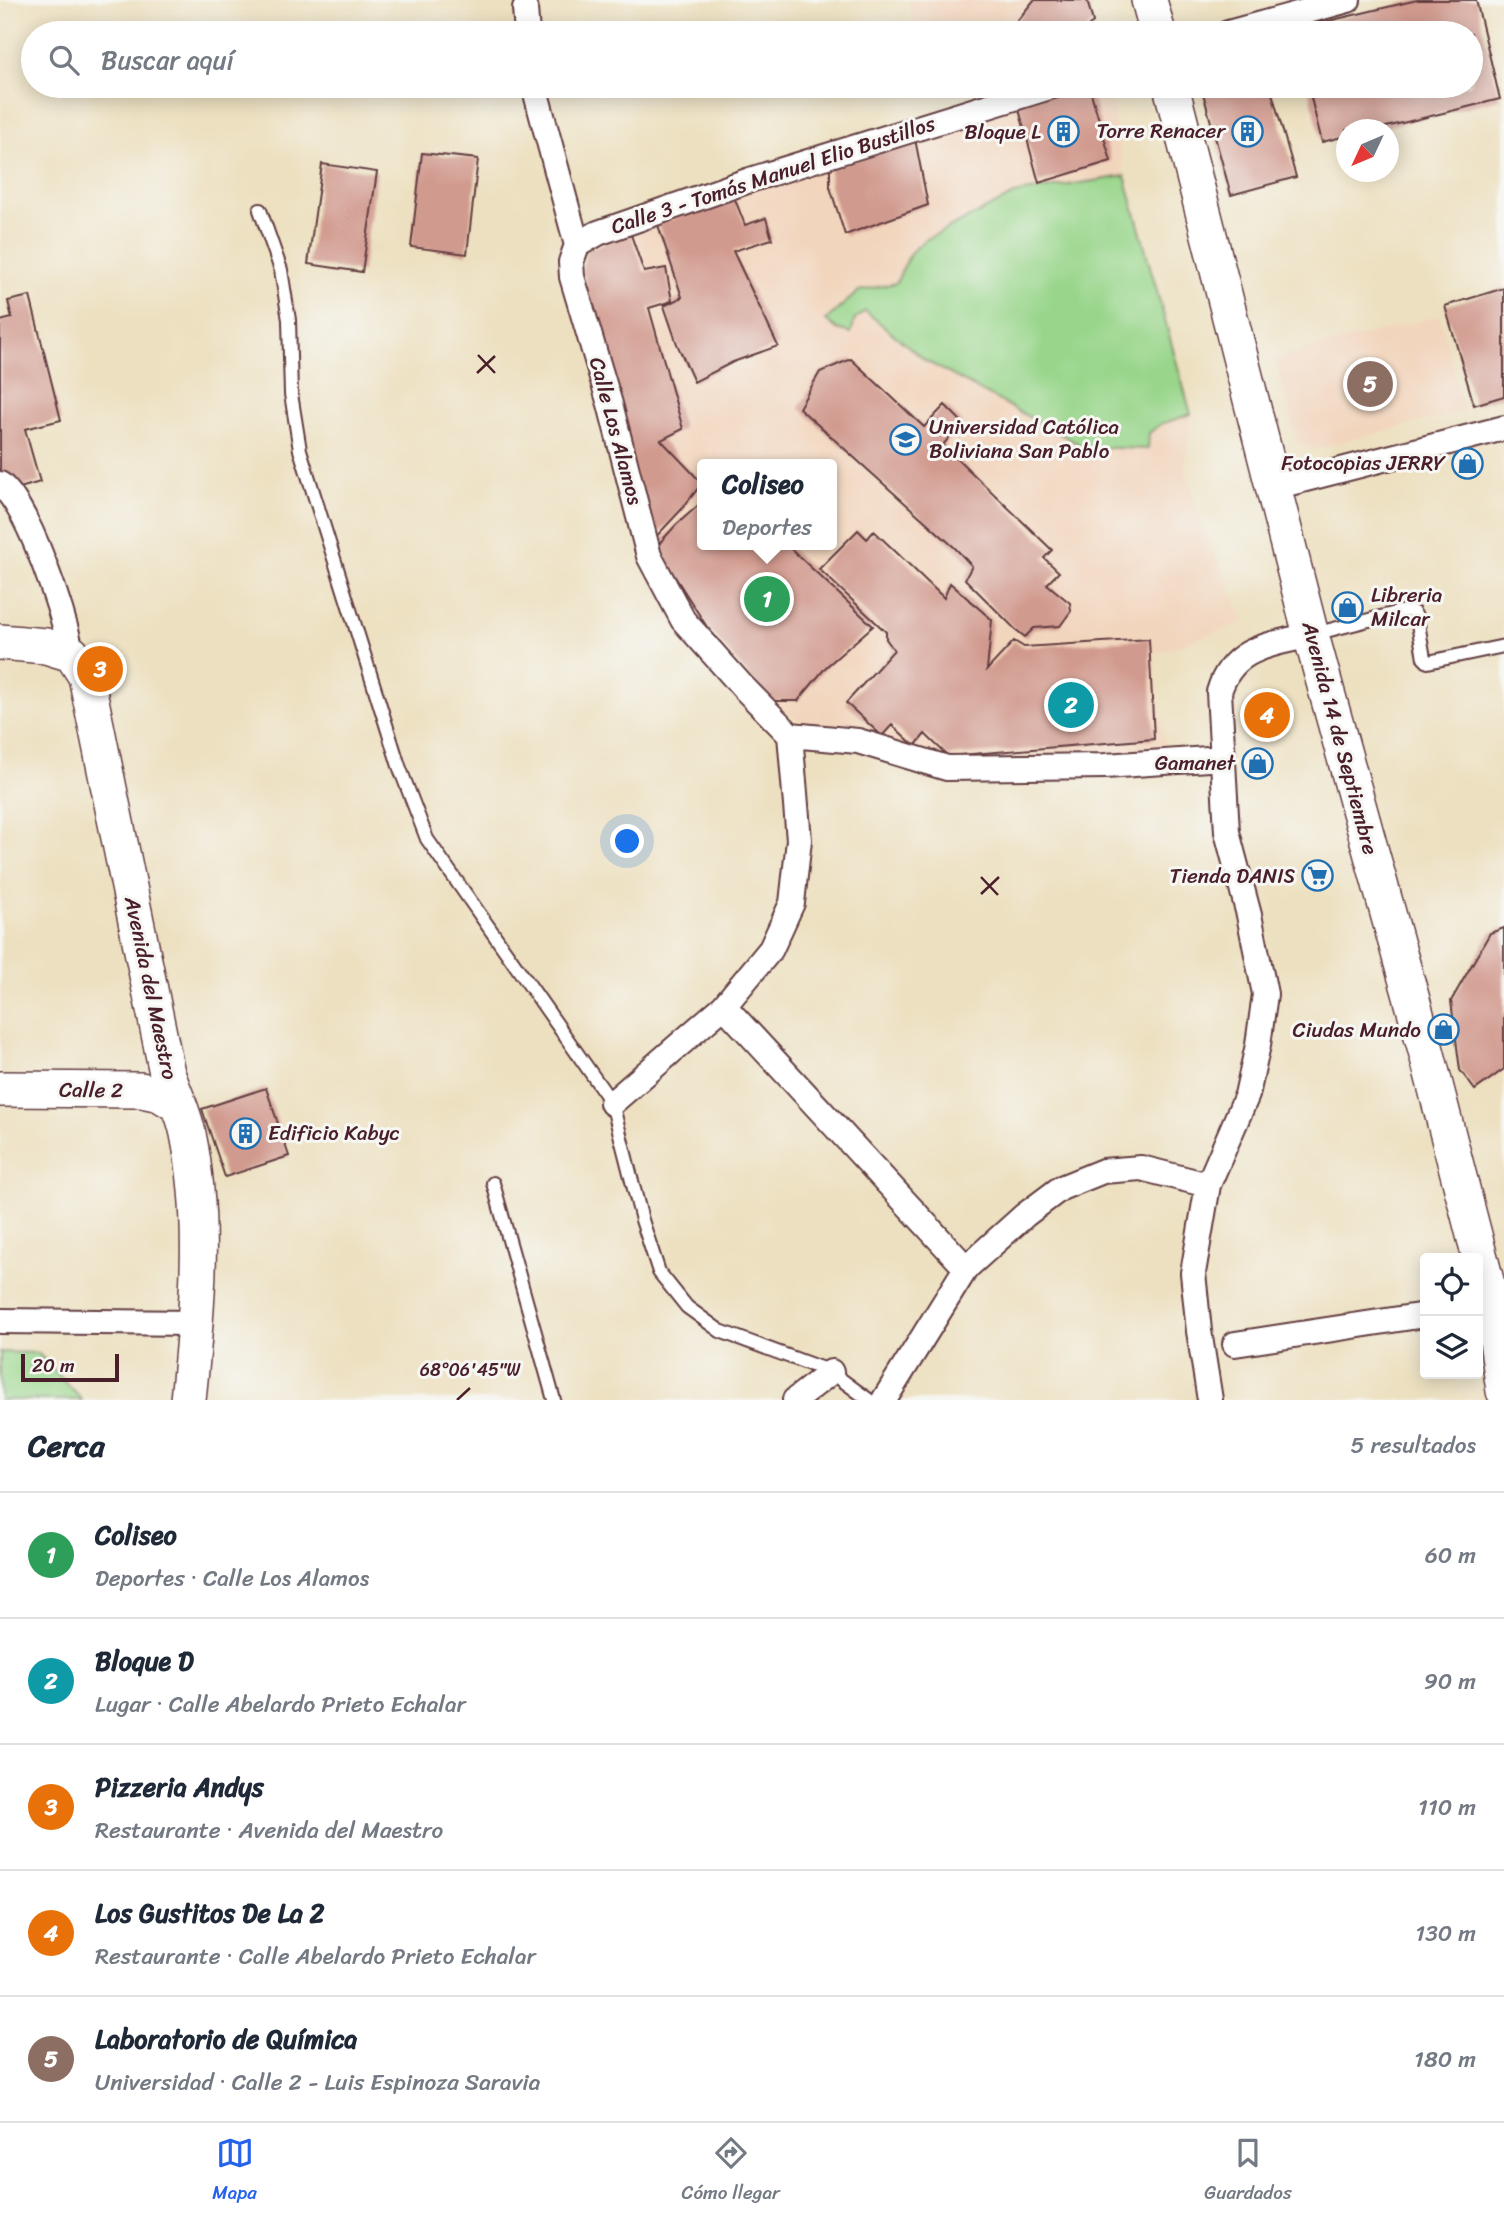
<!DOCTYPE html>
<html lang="es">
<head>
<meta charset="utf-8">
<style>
	:root { --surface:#fff; --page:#f6f6f7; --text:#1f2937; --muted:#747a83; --line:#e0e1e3; --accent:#2563eb }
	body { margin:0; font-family:Sriracha,sans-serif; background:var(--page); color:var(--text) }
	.controls { position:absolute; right:21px; bottom:21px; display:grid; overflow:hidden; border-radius:7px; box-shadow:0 4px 18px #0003 }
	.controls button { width:63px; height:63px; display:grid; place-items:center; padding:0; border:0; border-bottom:2px solid var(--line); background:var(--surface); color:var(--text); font:35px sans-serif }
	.compass { position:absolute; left:1336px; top:119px; width:63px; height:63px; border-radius:50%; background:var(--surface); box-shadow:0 4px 18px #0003; rotate:226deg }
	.scale { position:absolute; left:21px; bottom:18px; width:98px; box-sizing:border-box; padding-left:7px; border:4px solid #4a1f2b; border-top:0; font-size:19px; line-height:24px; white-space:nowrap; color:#4a1f2b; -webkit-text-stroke:5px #f6f6f2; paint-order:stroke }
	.you { position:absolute; left:628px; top:842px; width:24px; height:24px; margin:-18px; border:5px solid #fff; border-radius:50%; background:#1a73e8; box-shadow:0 0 0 10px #1a73e833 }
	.badge { display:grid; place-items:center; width:46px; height:46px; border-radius:50%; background:var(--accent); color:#fff; font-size:23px; font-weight:700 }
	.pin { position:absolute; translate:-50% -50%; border:4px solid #fff; box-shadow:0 2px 7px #0006 }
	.popup { position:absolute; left:697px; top:459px; width:140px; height:91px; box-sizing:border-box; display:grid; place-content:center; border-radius:7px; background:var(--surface); filter:drop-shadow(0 2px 5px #0005); font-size:23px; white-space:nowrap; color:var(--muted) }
	.popup b { font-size:26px; color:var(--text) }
	.popup::after { content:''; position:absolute; left:50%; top:100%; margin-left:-14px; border:14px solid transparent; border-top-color:var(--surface) }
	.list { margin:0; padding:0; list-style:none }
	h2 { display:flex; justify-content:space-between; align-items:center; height:91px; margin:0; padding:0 28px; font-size:30px }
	h2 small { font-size:23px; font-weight:400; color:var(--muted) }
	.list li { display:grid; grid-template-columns:46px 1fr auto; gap:21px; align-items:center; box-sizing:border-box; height:126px; padding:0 28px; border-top:2px solid var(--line) }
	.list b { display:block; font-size:26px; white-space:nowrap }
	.list p { margin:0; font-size:23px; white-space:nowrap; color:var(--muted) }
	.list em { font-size:23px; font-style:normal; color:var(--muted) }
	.icon { flex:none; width:38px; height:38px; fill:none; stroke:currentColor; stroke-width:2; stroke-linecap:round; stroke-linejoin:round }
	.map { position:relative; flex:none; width:1504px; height:1400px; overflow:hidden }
	.search { position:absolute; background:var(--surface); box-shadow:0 4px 18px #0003; left:21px; right:21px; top:21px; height:77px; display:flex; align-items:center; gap:18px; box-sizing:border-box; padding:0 24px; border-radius:38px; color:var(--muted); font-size:26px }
	.sheet { height:721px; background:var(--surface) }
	nav { display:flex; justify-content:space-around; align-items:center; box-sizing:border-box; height:98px; border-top:2px solid var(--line); background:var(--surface); font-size:19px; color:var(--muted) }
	nav a { display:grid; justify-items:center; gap:4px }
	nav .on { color:var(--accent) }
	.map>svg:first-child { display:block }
	.built { fill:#f2d5bd; fill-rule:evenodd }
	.green { fill:#99d68b; stroke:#727a5b; stroke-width:2 }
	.building { fill:#d19a8e }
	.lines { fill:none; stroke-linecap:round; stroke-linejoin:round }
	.service-casing { stroke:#623c41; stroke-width:16 }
	.minor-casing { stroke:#623c41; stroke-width:28 }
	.secondary-casing { stroke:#623c41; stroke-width:38 }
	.service { stroke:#fff; stroke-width:12 }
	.minor { stroke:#fff; stroke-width:24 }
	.secondary { stroke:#fff; stroke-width:35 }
	.ticks { fill:none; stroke:#4a1f2b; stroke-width:2.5 }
	.labels { text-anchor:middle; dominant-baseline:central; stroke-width:6; stroke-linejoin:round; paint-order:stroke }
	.poi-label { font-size:21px; fill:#4a1f2b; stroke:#f6f6f2; text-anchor:end }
	.street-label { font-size:21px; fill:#4a1f2b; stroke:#f6f6f2 }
	.ticks-label { font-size:18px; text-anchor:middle; fill:#4a1f2b; stroke:#f6f6f2; stroke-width:6; stroke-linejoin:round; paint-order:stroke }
</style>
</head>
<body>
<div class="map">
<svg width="1504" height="1400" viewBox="0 0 1504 1400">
	<rect width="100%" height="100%" fill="#f6f6f2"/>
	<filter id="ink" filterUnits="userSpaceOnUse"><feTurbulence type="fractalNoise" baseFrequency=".0143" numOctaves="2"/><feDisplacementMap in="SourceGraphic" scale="14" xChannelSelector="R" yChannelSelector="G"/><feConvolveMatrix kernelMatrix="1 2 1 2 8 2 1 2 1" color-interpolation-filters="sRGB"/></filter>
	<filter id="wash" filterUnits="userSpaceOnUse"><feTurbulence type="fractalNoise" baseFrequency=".00686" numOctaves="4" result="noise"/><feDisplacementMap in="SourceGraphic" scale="28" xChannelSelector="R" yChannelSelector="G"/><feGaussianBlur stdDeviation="1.57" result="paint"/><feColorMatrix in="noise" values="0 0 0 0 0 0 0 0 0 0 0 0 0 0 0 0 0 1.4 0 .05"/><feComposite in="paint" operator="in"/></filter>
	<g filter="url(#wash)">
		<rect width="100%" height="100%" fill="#ede0c0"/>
		<path class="built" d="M908,0H1087L1085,31L1079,33H918Z
			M1078,86H1108L1125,176L1191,414L1185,466L1203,529L1245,622L1155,654L1156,685L1166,751L957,762L817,732L770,701L707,627L665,563L630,464L586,250L769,181L831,169L1017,102ZM702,464H832V545H702Z
			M1440,316L1464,411L1314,449L1297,442L1275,358Z"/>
		<path class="green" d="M1125,176L1191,414L1161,424L1149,433L1148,449L1084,447L926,361L865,311L855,319L851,333L837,329L826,320L859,291L896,283L911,252L925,240L1018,193Z
			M0,1352L38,1353L82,1400H0Z"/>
		<g id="blocks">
			<path class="building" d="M1034,0H1087L1093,22L1085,31L1079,33H1021L1017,21Z
				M1417,0H1476L1500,99L1374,130H1346V136L1322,142L1308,86H1471V33H1296L1295,29Z
				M1078,86H1089L1111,161L1039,183L1017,102Z
				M1201,86H1270L1296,177L1231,195Z
				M915,139L928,205L845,235L830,187V169Z
				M422,153L478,159L467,254L411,247Z
				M322,164L377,172L362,272L308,264Z
				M733,194L745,225L766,218L772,239L733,251L778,346L733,362L694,382L677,344L664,306L682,297L658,225Z
				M630,232L644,272L666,268L672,301L649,308L683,429L661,440L702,483L681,510L652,541L582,269L586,250Z
				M1504,288V396L1474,405L1445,306Z
				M30,296L61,420L25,429L40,482L3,493L0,483V321L12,318L8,301Z
				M851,359L924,427L945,405L962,422L943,445L1052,550L1044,558L1059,572L1047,584L1070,603L1071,611L1060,626L1034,628L1025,637L1015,629L965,579L972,566L955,548L799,408L820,372Z
				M702,502V545H787L873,626L826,667L798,701H770L707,627L656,547L676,525Z
				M858,530L867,539L874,531L944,598L950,583L992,620L987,670L1014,641L1024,647L1149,639L1154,739L948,756L925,734L915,746L892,725L882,736L846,703L894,650L886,639V632L819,569Z
				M1504,928V1069L1475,1090L1460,1070L1451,1001L1490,933Z
				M266,1088L289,1156L225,1177L202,1109Z"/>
		</g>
	</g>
	<g filter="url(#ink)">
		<use href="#blocks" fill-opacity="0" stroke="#623c41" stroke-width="2"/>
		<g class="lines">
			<defs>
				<path id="service" d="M260,210L281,270L289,320L291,394L300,450L399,766L427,839L612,1103L642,1220L659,1272L687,1307L720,1331L831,1372L869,1400
					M1314,634L1408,610L1414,613L1417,618L1424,658L1428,662L1504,646
					M493,1183L554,1400"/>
				<path id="minor" d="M525,9L527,33
					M1228,33L1348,0
					M534,86L577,245L571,262L572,277L610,404L649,556L683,620L743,687L790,735
					M577,245L598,233L750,180L1053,86
					M0,484C30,508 63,614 72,654
					M1275,487L1504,428
					M790,735L858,741L947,768L1105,766L1223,758
					M724,1006L966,1268
					M612,1103L724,1006L771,949L792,903L799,840L790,735
					M0,1321L196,1323
					M1235,1344L1425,1315
					M795,1400L831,1372
					M884,1400L966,1268L1025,1215L1061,1188L1103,1171L1141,1168L1208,1185
					M1210,1400L1199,1331L1193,1273L1208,1185L1247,1095L1258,1045L1265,994L1249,915L1227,832L1219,692C1232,647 1270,645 1311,635"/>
				<path id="secondary" d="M1149,0L1158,33
					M1171,86L1311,635L1427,1054L1492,1304L1504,1391
					M0,642L46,646L72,654L86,676L167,1073C174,1093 184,1113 188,1134C206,1221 197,1312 188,1400
					M0,1089L141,1090L160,1094L178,1105"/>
			</defs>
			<use href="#service" class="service-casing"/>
			<use href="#minor" class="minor-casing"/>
			<use href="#secondary" class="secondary-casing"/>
			<use href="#service" class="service"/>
			<use href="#minor" class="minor"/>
			<use href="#secondary" class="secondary"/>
		</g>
	</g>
	<path class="ticks" d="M478,355L495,373M477,373L495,356M981,877L998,895M981,894L999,877M457,1400L470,1388"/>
	<defs>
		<symbol id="building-ring" viewBox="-11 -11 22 22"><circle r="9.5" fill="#f6f6f2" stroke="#1f6fb2" stroke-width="1.5"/><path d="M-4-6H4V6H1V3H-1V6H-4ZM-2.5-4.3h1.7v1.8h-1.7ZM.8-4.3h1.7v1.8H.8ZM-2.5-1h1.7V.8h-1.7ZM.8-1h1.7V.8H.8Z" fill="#1f6fb2"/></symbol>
		<symbol id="university-ring" viewBox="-11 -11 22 22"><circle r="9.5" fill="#f6f6f2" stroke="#1f6fb2" stroke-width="1.5"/><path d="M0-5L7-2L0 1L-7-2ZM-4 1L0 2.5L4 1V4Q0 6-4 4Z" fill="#1f6fb2"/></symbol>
		<symbol id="shop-ring" viewBox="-11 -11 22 22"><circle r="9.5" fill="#f6f6f2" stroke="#1f6fb2" stroke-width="1.5"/><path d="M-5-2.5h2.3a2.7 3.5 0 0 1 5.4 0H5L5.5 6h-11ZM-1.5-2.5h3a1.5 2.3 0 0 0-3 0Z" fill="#1f6fb2"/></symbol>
		<symbol id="supermarket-ring" viewBox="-11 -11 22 22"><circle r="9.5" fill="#f6f6f2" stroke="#1f6fb2" stroke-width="1.5"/><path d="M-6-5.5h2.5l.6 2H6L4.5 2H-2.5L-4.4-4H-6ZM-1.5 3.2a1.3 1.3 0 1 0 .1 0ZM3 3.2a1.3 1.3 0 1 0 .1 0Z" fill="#1f6fb2"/></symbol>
	</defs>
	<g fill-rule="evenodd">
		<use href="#building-ring" x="1230" y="114" width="35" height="35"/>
		<use href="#building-ring" x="1046" y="114" width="35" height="35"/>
		<use href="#university-ring" x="888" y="422" width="35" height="35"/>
		<use href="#shop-ring" x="1450" y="446" width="35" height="35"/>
		<use href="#shop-ring" x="1330" y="590" width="35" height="35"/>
		<use href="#shop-ring" x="1240" y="746" width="35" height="35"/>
		<use href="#supermarket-ring" x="1300" y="858" width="35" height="35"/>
		<use href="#shop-ring" x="1426" y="1012" width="35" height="35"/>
		<use href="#building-ring" x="228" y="1116" width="35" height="35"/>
	</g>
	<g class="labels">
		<g class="poi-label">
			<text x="1225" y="131">Torre Renacer</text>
			<text x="1041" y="132">Bloque L</text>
			<text x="929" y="427" text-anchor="start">Universidad Católica<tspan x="929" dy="24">Boliviana San Pablo</tspan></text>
			<text x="1445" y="463">Fotocopias JERRY</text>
			<text x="1371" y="595" text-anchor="start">Libreria<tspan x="1371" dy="24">Milcar</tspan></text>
			<text x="1235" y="763">Gamanet</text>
			<text x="1295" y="876">Tienda DANIS</text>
			<text x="1421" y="1030">Ciudas Mundo</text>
			<text x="268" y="1133" text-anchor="start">Edificio Kabyc</text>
		</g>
		<g class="street-label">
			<text transform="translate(773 175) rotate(-18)">Calle 3 - Tomás Manuel Elio Bustillos</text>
			<text transform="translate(616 431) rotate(75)">Calle Los Alamos</text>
			<text transform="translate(1340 738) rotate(75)">Avenida 14 de Septiembre</text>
			<text transform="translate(151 988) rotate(78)">Avenida del Maestro</text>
			<text transform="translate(91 1090) rotate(1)">Calle 2</text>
		</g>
	</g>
	<g class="ticks-label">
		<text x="470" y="1376">68°06'45"W</text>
	</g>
</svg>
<div class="controls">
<button><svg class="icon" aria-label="locate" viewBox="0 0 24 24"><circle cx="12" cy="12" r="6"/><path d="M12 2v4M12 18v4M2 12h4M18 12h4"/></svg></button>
<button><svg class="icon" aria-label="layers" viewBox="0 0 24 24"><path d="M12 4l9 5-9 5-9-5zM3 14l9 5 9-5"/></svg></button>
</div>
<svg class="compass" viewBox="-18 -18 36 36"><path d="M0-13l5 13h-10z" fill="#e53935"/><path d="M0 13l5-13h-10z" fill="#747a83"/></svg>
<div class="scale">20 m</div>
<div class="you"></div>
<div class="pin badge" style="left:767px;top:599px;background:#2e9e5b">1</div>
<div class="popup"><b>Coliseo</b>Deportes</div>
<div class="pin badge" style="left:1071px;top:705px;background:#0f9aa8">2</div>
<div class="pin badge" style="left:100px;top:669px;background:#e8710a">3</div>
<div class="pin badge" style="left:1267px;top:715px;background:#e8710a">4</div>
<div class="pin badge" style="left:1370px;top:384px;background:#8d6e63">5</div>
<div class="search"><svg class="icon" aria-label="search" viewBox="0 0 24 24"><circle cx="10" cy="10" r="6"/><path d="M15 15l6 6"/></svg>Buscar aquí</div>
</div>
<section class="sheet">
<h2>Cerca<small>5 resultados</small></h2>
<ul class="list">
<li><span class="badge" style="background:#2e9e5b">1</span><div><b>Coliseo</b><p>Deportes · Calle Los Alamos</p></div><em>60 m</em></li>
<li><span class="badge" style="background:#0f9aa8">2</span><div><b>Bloque D</b><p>Lugar · Calle Abelardo Prieto Echalar</p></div><em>90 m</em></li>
<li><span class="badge" style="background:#e8710a">3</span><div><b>Pizzeria Andys</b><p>Restaurante · Avenida del Maestro</p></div><em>110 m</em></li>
<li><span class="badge" style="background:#e8710a">4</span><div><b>Los Gustitos De La 2</b><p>Restaurante · Calle Abelardo Prieto Echalar</p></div><em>130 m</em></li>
<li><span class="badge" style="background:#8d6e63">5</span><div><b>Laboratorio de Química</b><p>Universidad · Calle 2 - Luis Espinoza Saravia</p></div><em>180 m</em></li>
</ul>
</section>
<nav>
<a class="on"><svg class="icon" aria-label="map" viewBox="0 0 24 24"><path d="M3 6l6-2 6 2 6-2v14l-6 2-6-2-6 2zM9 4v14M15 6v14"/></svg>Mapa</a>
<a><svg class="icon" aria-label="directions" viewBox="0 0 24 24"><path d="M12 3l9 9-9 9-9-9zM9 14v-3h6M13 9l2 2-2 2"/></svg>Cómo llegar</a>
<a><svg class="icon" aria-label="saved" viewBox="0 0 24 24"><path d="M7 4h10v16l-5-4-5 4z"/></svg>Guardados</a>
</nav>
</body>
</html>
